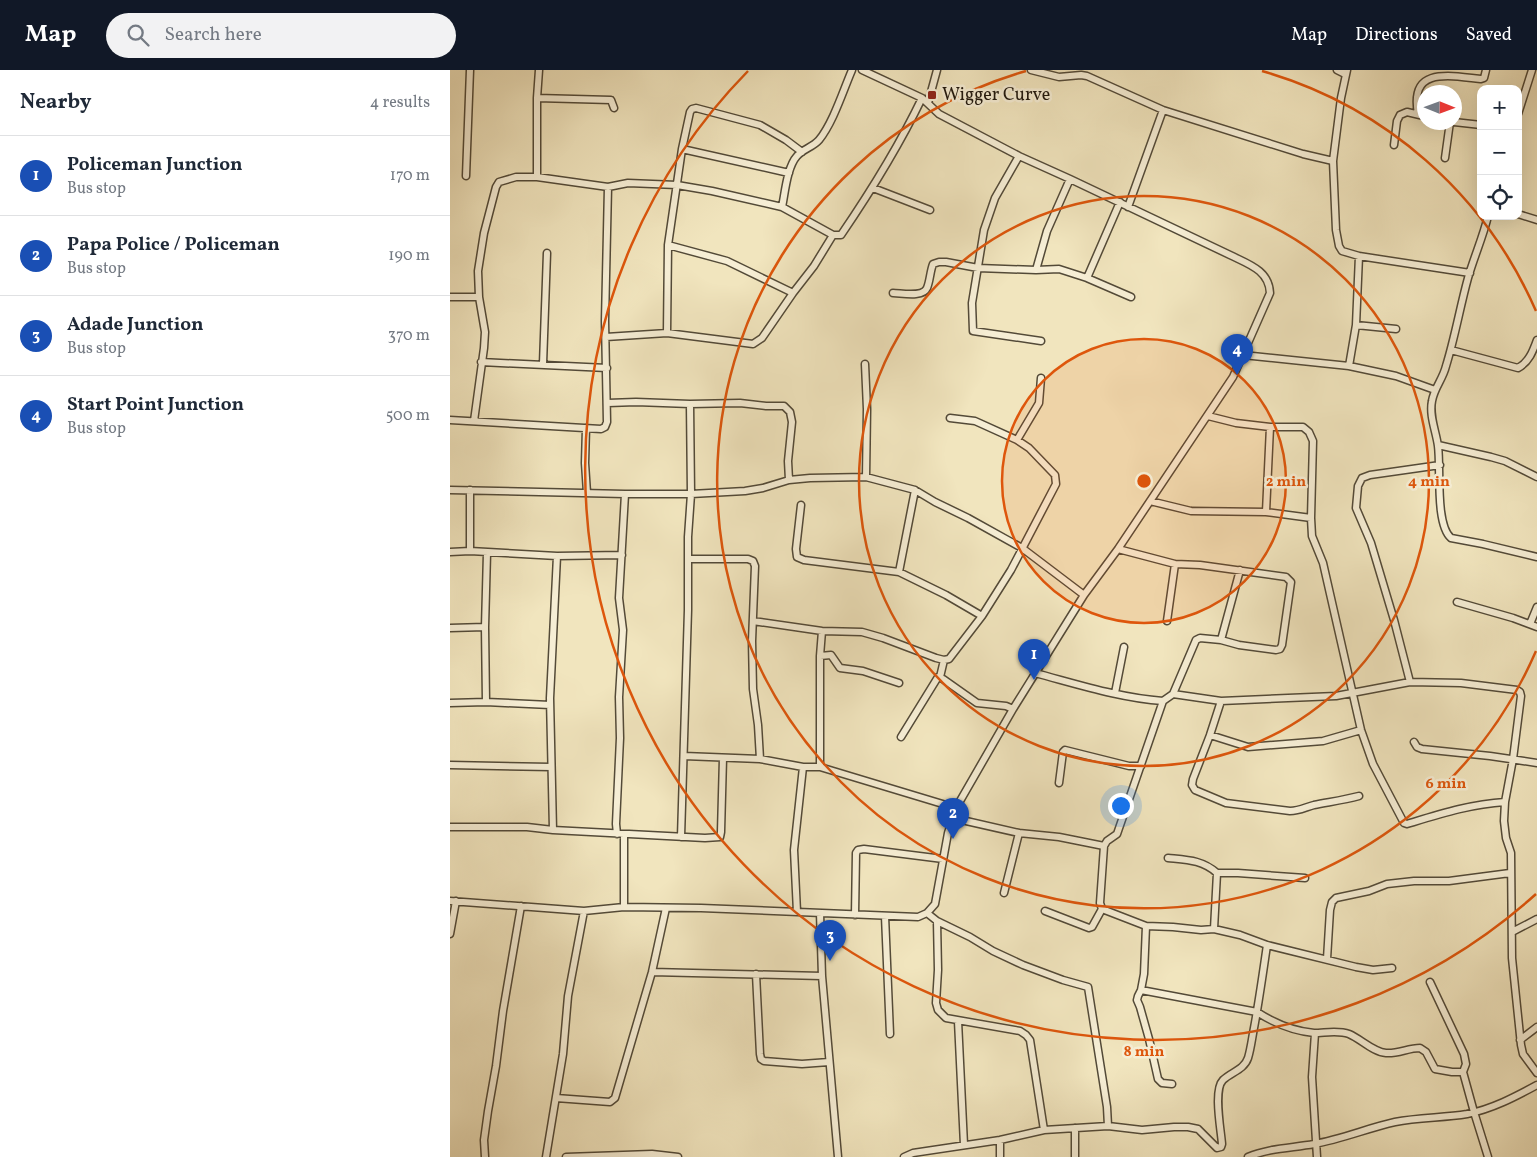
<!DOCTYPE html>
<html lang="en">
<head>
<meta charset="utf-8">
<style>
	:root { --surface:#fff; --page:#f2f2f3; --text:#1f2937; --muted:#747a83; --line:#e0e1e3; --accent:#111827 }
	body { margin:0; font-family:Vollkorn,serif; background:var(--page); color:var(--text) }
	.controls { position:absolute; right:15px; top:15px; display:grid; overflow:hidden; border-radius:10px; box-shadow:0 5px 20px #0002 }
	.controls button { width:45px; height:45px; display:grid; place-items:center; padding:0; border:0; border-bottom:1px solid var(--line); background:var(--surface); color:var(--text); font:25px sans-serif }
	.compass { position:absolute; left:967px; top:15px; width:45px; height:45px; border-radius:50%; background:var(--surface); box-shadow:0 5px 20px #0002; rotate:91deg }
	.you { position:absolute; left:670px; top:735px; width:18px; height:18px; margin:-12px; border:4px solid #fff; border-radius:50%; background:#1a73e8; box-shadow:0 0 0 8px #1a73e833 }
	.badge { display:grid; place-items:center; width:32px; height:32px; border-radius:50%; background:var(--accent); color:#fff; font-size:16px; font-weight:700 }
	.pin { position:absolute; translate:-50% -41px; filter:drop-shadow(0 1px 2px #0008) }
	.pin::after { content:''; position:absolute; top:26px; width:18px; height:15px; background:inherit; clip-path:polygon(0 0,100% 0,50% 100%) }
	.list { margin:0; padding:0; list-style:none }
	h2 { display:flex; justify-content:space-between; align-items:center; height:65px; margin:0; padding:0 20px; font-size:21px }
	h2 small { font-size:16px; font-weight:400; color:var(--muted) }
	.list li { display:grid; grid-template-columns:32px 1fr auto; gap:15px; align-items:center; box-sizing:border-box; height:80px; padding:0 20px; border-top:1px solid var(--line) }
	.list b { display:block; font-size:19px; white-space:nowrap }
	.list p { margin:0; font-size:16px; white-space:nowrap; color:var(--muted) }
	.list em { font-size:16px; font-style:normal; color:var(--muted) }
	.icon { flex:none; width:28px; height:28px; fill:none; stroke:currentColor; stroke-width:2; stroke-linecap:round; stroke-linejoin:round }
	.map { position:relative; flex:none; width:1087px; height:1087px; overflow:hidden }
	header { display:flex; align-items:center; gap:30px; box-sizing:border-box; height:70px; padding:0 25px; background:var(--accent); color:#fff }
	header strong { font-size:24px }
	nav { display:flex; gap:28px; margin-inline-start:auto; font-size:18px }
	.search { width:350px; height:45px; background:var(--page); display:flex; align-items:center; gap:12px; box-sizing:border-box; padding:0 18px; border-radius:28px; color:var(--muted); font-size:19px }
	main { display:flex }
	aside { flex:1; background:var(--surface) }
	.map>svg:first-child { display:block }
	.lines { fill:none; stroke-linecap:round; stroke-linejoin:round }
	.minor-casing { stroke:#534a38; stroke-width:9 }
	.minor { stroke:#f6eed5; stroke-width:6 }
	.ring { fill:none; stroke:#de560c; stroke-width:2.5 }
	.poi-dot { fill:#8f2418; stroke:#f6eed5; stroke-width:2 }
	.labels { text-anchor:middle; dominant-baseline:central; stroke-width:5; stroke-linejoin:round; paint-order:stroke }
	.poi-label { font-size:18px; fill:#1e160c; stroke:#f6eed5; text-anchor:start }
	.centre { fill:#de560c; stroke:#f6eed5; stroke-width:2.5 }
	.ring-label { font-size:15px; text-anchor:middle; font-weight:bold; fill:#de560c; stroke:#f6eed5; stroke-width:5; stroke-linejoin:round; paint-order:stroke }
</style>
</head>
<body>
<header>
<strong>Map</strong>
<div class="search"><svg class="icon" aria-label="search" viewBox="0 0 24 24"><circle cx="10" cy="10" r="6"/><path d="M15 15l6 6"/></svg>Search here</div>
<nav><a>Map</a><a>Directions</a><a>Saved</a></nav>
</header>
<main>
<aside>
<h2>Nearby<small>4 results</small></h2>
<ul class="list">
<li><span class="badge" style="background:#1a4fb4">1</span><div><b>Policeman Junction</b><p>Bus stop</p></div><em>170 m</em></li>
<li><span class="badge" style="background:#1a4fb4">2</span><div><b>Papa Police / Policeman</b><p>Bus stop</p></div><em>190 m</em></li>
<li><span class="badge" style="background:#1a4fb4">3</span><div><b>Adade Junction</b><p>Bus stop</p></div><em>370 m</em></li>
<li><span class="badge" style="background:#1a4fb4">4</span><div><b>Start Point Junction</b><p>Bus stop</p></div><em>500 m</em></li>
</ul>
</aside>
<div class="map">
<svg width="1087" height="1087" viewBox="0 0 1087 1087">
	<rect width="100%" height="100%" fill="#f1e5be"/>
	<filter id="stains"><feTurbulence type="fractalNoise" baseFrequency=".004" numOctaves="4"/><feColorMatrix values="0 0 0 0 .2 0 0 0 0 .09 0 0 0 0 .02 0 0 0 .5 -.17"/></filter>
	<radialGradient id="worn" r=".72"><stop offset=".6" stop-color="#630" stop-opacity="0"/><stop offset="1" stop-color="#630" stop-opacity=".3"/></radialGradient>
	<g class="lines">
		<defs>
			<path id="minor" d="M581,0L609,7L631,5L637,6L713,40L853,84L883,91
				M887,0L895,4
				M897,0L891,28L883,91L886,160L889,176L892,181L909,186L1020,203
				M87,28L161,30L164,38
				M478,33L487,0
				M968,44C960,0 991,4 1031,9L1034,8L1036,0
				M1068,44L1082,0
				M1004,52L1031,55
				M944,75L947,51L950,45L957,42L974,46
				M232,79L339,103
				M569,86L545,128L534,160L522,233L523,261L591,271
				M995,88L1000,52
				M16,106L20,0
				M87,107V28L89,0
				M423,118L480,140
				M332,137C335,123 337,97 347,86C353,79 363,77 369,70C383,53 393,21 402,0
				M678,137L713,40
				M1068,144L1087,150
				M1038,146C1033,167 1024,187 1018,208C1010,237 1005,267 996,296C993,309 984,318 982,331C979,346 986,361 988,376C991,398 985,454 1001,468L1033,474L1087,487
				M218,175L277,191L343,223
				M586,200L597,161L620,109
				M637,208L670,132
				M443,223C451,223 473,228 477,218C480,211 480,202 483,194L489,192H496L528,198L586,200L609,199L637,208L681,227
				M0,227H29
				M906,255L946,259
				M217,263L218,175L232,79L240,42L242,39L246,38L310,55L336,70L352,82
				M156,267L217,263L303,274L312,268L343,223L364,196L383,165
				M1001,280L1068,298C1079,292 1083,281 1087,270
				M793,285L899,296L946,306L985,320
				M31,292L157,298
				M93,294L97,183
				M415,294L417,339L416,407
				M899,296L906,255L909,186
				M158,333L186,332L240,334L290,333L316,336H334L340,342L342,352L338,391L339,410
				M758,346L786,353L820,357H853L859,362L863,371L861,448L862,466L873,493L911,660L923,694L954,753L957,754C990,744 1021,734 1055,732
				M0,350L151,359L155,357L157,352L155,251L158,117
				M24,351L34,278L35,262L29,227L28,201L34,163L46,117L49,112L66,107H87L158,117L178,113L227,115L262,121L332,137L383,165H391C421,121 449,76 472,28
				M136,358L135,393L137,423
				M567,370L589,333L591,308
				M988,375L1041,387L1055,391L1087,407
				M0,420L175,424H241L295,421L313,418L339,410L360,408L416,407L465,420L485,432L518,448L572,478L634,525
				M20,420V481
				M700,431L741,441L816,442L861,448
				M351,435L346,479L347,487L354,490L449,502L496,525L532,546
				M816,442L820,357
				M668,479L725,494L750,495L836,507L841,512L832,575L830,579L826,580L789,575L771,570
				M0,482L20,481L107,486L172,485
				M238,489H298L303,491L305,496L302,571L303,619L308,655L310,689
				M790,500L771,570L750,568L746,570L723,624L713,631L667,764L657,771L654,776L650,833L652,839L696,856L723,857L751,860L764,859L790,865L817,875
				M449,502L465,420
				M1007,532L1063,548L1087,557
				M303,551L372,561L412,562L433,568L486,588L494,590L499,589L532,546L561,500L606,414L605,405L579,378L567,370L525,351L500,348
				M717,551L725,494
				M1080,554L1087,537
				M0,558L35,557
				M370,586L381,585L390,598L413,601L449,613
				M585,603C627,614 670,628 713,631
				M490,607L494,590
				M960,612L944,550L921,473L906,438L908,416L912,408L920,405L990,395
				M665,623L674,577
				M723,624L771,631L886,626L960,612L1011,613L1067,620L1070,622L1071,626L1063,689L1055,732L1054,751L1056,768L1061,783L1062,888L1071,975L1073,984L1087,1003
				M771,631L760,665L743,709L742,715L745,720L776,733L840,741C849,741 856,737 864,735C879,732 894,730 909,726
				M36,632L35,557L37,483
				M0,633L36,632L100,635
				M760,665L798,677L873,671L911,660
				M451,667L488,607L493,609L527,633L556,636L563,639
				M964,672L967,677L972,679L1040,686L1087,693
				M234,686L310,689L353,697H370L506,738
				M0,695L101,697
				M370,697V586L372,561
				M609,713L613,682L615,680L679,696H691
				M503,748L569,763L554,823
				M0,757H77L103,760L100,628L107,486
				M103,760L255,768L270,767L271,762L273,688
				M569,763L609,767L654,776
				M167,764L166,754L170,668L169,627L173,560L169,528L175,424
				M231,767L238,540V467L241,424L240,334
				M718,788C738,790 752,790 767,803L764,859
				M767,803H788L855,808
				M0,831L134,841L174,837L251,838L468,847L477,843L485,834L498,763L506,738L563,639L634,525L668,479L783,307L820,223C819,200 798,194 780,185L620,109L569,86L489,44L472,28L412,0
				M174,837V764
				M595,841L639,858L642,857L652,839
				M347,842L344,780L353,697
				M370,843L372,906L388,1087
				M477,843L487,851L488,900L486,933L488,940L496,948L570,961L576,965L580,970L594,1060
				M405,845L406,783L408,780L414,779L493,789
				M435,846L440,964
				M487,851L520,867L543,881L573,895L613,910L638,917L657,1037L658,1056
				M696,856L694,904L691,920L688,926L687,930L690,937L699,969L708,1009L712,1013L722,1014
				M1062,862L1087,849
				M0,864L6,831
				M877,889L880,840L882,832L886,828L919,821L937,814L964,811H999L1060,803
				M202,902L372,906
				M306,904L310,984L311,989L314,991L352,994L379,992
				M980,912L1014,984L1016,994L1013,1002L1024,1042L1038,1087
				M691,920L807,942C824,953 843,961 864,963C875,963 888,960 899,964C911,969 923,982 936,983C948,984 958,978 970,978L976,982L985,999L1002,1002H1013
				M508,951L514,1075
				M865,963L862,1007L867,1087
				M1070,970L1087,957
				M106,1028L160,1032L165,1028L202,902L216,838
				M35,1087L34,1070L38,1041L46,996L53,941L71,836
				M96,1087L113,984L118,926L134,841
				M116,1087L202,1084L228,1087
				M454,1087L463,1083L550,1070L594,1060L658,1056L692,1060L724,1057H738L748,1059L767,1078L771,1077L772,1074C771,1060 763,1020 773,1010C781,1002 794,1000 798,988C801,978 802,968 804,958C809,931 813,903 817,875L906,897L923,900L942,898
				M550,1087V1070
				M625,1087V1058
				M798,1087C819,1078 842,1078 864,1074C892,1069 918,1058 945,1052C969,1047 993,1048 1017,1044C1042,1039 1065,1027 1087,1015"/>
		</defs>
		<use href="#minor" class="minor-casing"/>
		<use href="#minor" class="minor"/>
	</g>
	<circle cx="694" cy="411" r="142" fill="#de560c" fill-opacity=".12"/>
	<g class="ring">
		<circle cx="694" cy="411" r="142"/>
		<circle cx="694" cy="411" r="285"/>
		<path d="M1086 581A427 427 0 1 1 576 1M812 1A427 427 0 0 1 1086 241"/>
		<path d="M1086 824A570 570 0 0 1 298 1"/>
	</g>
	<rect class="poi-dot" x="477" y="20" width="10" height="10" rx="2.5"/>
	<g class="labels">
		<g class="poi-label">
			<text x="492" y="25">Wigger Curve</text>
		</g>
	</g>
	<circle cx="694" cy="411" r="8" class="centre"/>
	<g class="ring-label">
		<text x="836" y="416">2 min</text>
		<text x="979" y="416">4 min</text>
		<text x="996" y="718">6 min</text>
		<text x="694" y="986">8 min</text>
	</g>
	<rect width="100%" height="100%" filter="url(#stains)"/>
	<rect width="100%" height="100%" fill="url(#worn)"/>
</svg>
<div class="controls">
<button>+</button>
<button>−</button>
<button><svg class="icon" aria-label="locate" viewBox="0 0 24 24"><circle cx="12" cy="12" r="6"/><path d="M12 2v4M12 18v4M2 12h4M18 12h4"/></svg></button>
</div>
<svg class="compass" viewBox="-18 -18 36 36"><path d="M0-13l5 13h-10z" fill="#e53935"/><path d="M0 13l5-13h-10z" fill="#747a83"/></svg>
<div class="you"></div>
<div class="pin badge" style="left:584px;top:610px;background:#1a4fb4">1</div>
<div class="pin badge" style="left:503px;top:769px;background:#1a4fb4">2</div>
<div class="pin badge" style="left:380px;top:891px;background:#1a4fb4">3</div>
<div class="pin badge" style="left:787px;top:305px;background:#1a4fb4">4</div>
</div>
</main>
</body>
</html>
